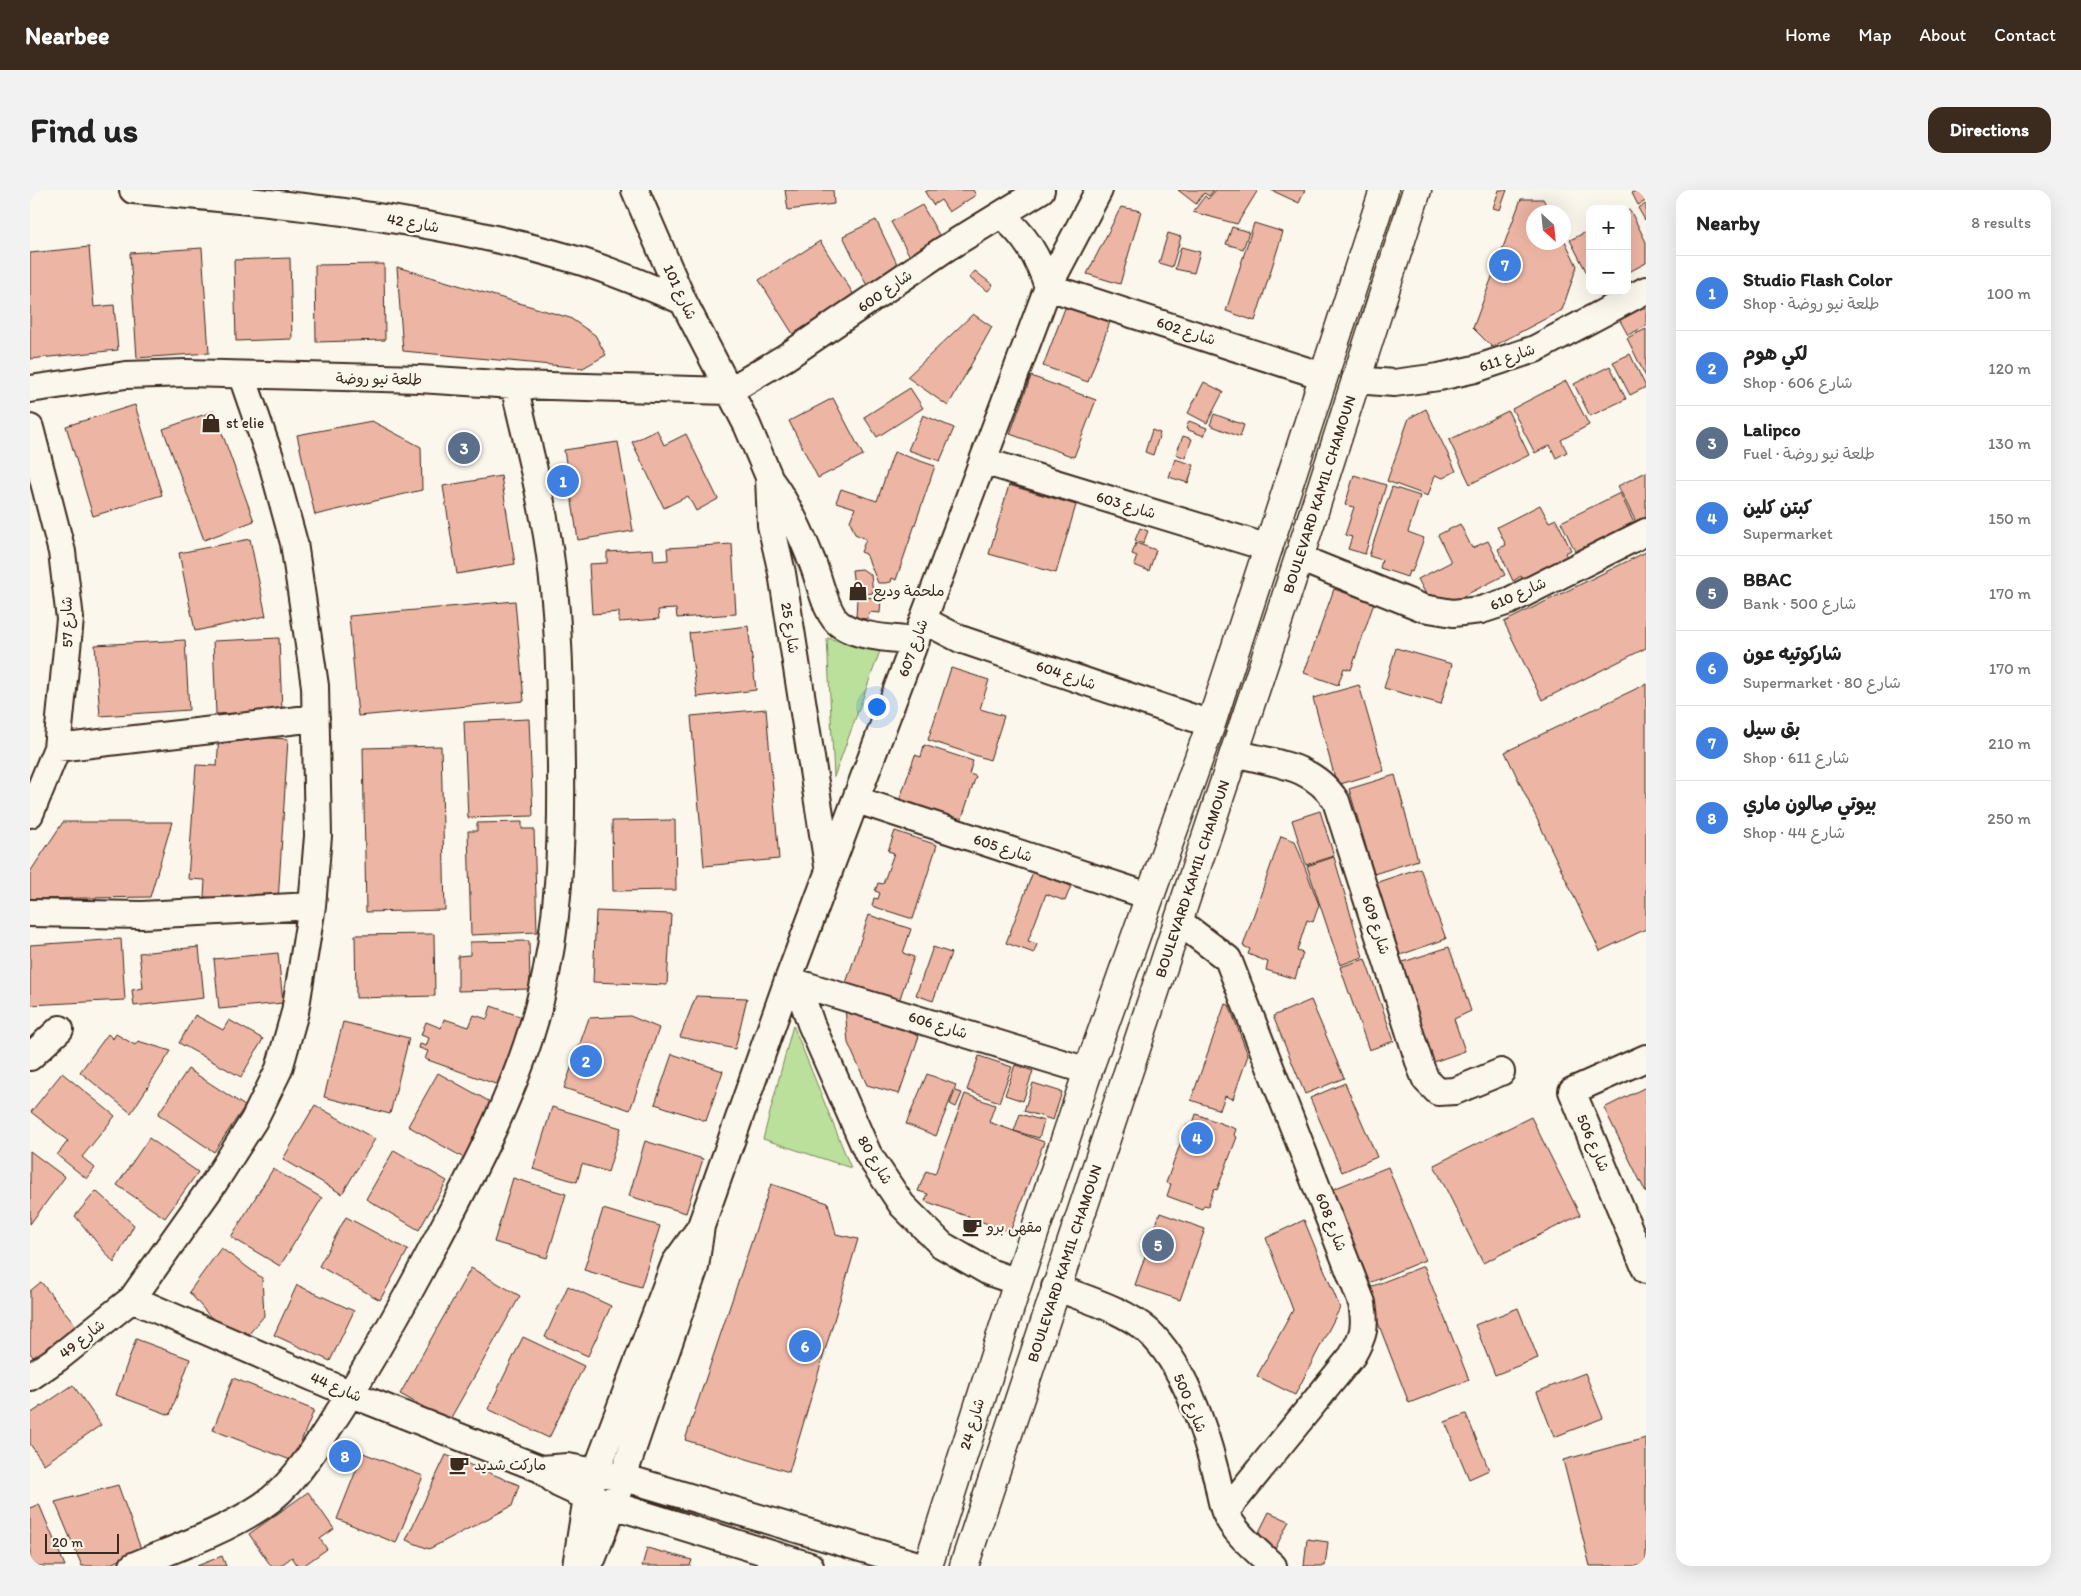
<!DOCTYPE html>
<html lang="en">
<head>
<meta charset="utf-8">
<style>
	:root { --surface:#fff; --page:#f2f2f2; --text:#222; --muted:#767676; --line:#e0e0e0; --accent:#3b2a1e }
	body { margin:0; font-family:Itim,"Playpen Sans Arabic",sans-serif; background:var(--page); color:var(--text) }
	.controls { position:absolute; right:15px; top:15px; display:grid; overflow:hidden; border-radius:10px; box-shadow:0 5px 20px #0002 }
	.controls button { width:45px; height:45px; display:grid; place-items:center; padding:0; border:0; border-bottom:1px solid var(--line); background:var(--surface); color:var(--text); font:25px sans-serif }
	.compass { position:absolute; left:1496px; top:15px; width:45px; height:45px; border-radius:50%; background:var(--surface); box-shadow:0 5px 20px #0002; rotate:153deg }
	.scale { position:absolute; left:15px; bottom:12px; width:74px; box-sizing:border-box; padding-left:5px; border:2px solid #3b2a1e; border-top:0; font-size:14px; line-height:18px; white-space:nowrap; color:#3b2a1e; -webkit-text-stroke:4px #fbf7ec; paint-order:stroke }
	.you { position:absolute; left:846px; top:516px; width:18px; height:18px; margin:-12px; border:4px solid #fff; border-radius:50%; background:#1a73e8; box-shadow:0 0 0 8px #1a73e833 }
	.badge { display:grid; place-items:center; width:32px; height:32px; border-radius:50%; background:var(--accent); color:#fff; font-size:16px; font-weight:700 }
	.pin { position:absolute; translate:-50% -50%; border:2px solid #fff; box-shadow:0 1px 5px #0006 }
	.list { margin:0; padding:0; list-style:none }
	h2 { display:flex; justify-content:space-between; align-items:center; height:65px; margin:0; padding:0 20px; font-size:21px }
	h2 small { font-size:16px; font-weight:400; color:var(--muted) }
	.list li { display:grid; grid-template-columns:32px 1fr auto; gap:15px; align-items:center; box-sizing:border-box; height:75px; padding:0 20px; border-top:1px solid var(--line) }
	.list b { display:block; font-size:19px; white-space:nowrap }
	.list p { margin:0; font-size:16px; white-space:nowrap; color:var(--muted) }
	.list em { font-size:16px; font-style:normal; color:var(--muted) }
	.map { position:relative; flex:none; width:1616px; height:1376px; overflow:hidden; border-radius:15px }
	header { display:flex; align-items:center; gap:30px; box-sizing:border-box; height:70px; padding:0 25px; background:var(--accent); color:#fff }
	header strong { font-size:24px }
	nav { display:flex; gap:28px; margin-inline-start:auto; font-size:18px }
	.intro { display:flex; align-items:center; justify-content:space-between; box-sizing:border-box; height:120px; padding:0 30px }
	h1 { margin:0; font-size:35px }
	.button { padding:12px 22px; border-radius:15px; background:var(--accent); color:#fff; font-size:18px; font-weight:700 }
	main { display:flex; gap:30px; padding:0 30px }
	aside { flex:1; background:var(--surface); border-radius:15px; box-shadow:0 5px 20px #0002 }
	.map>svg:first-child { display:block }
	.green { fill:#bbe09b; stroke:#7b855c }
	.building { fill:#edb5a4; stroke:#3b2a1e }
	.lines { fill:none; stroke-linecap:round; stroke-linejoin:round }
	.street-casing { stroke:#3b2a1e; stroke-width:30 }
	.secondary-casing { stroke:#3b2a1e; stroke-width:31 }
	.street { stroke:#fbf7ec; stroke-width:26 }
	.secondary { stroke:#fbf7ec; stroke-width:28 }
	.labels { text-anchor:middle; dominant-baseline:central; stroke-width:4.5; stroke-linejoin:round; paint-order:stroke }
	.street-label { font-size:15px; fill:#3b2a1e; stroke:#fbf7ec }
	.poi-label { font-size:15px; fill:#3b2a1e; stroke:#fbf7ec; text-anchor:start }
</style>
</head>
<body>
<header>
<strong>Nearbee</strong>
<nav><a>Home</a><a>Map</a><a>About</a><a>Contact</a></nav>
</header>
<div class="intro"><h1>Find us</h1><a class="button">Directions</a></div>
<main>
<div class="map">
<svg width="1616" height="1376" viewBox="0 0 1616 1376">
	<rect width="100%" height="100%" fill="#fbf7ec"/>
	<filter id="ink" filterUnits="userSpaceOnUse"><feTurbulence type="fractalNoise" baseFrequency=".02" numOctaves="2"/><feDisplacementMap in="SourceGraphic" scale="10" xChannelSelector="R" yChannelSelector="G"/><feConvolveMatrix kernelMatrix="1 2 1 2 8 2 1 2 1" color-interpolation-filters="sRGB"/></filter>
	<g filter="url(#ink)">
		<path class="green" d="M797,448L850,461L804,587Z
			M763,835L821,978L733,949Z"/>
		<path class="building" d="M755,0H803L804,14L758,20Z
			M899,0H943L946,5L919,22L911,10L903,15L895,2Z
			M1148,0H1184L1179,6L1174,3L1166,14Z
			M1186,0H1228L1207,34L1163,22L1175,6L1178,9Z
			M1241,0H1275L1269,13Z
			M1469,0H1477L1470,20L1463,18Z
			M1607,0H1616V11L1608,15L1602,3Z
			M1491,9H1513L1520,22H1504V52H1534V49L1547,76L1532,120L1462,157L1443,138Z
			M1616,14V29L1615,30L1608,18Z
			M892,15L912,50L881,68L861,32Z
			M1091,17L1111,21L1090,94L1057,84Z
			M1600,20L1616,52V73L1597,83V21Z
			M846,30L871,82L838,98L813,46Z
			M1224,33L1253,42L1225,131L1196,121Z
			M1202,37L1219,42L1213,59L1196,54Z
			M1560,40V89L1540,50Z
			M1138,43L1151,47L1142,77L1129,73Z
			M790,51L824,105L763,144L729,90Z
			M59,57L64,117L84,115L88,160L0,169V63Z
			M1151,57L1170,62L1164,83L1145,79Z
			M172,58L179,163L107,168L100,63Z
			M260,68L262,149L206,151L204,70Z
			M354,74L355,150L286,152L285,75Z
			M367,77L540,128L565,145L576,165L553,178L373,161Z
			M945,81L963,95L958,101L939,88Z
			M1037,113L1081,129L1058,192L1013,176Z
			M1616,115V136L1598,145L1589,129Z
			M943,124L962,137L918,216L877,187Z
			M1616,139V187L1597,148Z
			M1600,164L1616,197L1600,205L1583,172Z
			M1580,176L1596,209L1560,226L1544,194Z
			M1001,186L1066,210L1044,267L980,244Z
			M1536,191L1559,235L1531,250L1537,262L1526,268L1520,255L1505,263L1482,219Z
			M1174,192L1193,202L1177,233L1158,223Z
			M880,198L893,218L847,247L834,227Z
			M803,208L833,265L788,288L759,231Z
			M105,215L132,305L63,326L36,236Z
			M1396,219L1426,281L1413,288L1405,285L1398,306L1357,291L1379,228Z
			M184,221L224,331L174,350L133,239Z
			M1478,221L1499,265L1440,294L1419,250Z
			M1184,224L1214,235L1210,247L1180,235Z
			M893,225L924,238L910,271L878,260Z
			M342,231L391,257L392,300L285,325L267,245Z
			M1159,231L1177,238L1174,246L1156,239Z
			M627,240L634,255L656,244L688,309L666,321L658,306L634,318L602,252Z
			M1122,240L1130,243L1123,265L1115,262Z
			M1153,246L1162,249L1155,268L1146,264Z
			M588,252L603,341L548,350L534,260Z
			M864,262L905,276L866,390L862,388L861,392L855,393H848L836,364L831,362L836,349L825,344L820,331L825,318L806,312L811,299L847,311Z
			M1145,269L1164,275L1158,293L1139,287Z
			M1616,282V332L1608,336L1588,296Z
			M1324,285L1356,295L1335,364L1318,359L1322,347L1315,345L1324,317L1315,315Z
			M471,286L485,374L427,384L413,296Z
			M979,295L1046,315L1026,383L959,364Z
			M1362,297L1390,306L1378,342L1394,348L1382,382L1379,381L1377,387L1350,378L1352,370L1339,366Z
			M1590,303L1606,337L1547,365L1531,332Z
			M1510,315L1519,332L1526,329L1541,360L1535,363L1538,369L1493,390L1491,386L1483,391L1468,359L1476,355L1467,337Z
			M1430,334L1442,358L1458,351L1475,385L1412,417L1400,412L1388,389L1421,372L1408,345Z
			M1110,338L1118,341L1113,354L1105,350Z
			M220,349L236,426L165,441L149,363Z
			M1106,353L1126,360L1119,381L1104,375L1107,366L1102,364Z
			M702,354L706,424L647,428L646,419L628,420L629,429L589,432V422L562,424L559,374L577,373V362L623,359L624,371L638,370L637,358Z
			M1616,362V458L1512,510L1474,432Z
			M832,379L841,385L843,403L825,405L822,380Z
			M1304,399L1344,413L1321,480L1314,478L1308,495L1274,483Z
			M827,407L851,408L850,423L839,422L838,429L826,428Z
			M485,411L494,511L328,526L319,426Z
			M718,436L726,500L667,507L659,443Z
			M249,448L252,521L186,524L183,451Z
			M155,450L159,520L70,526L65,455Z
			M1366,458L1422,474L1411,514L1354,498Z
			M921,478L959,490L950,519L974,526L960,570L898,550Z
			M1616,494V739L1570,761L1475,562Z
			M1329,495L1354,581L1307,595L1283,508Z
			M736,519L749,669L674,676L661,526Z
			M499,529L503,626L438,628L434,532Z
			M189,545L258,549L248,712L174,707L175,690L158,689L166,575L187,576Z
			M894,555L943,571L939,584L946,586L929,637L867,617L885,565L891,567Z
			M411,556L415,720L336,722L333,558Z
			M1365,585L1388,670L1344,684L1319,599Z
			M1290,621L1304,666L1276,675L1262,630Z
			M645,630L646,700L583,701L582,631Z
			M33,632H142L120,707L0,709V682Z
			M492,632V639H504L507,742L441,745L438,641H447V633Z
			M865,641L907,655L883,729L842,716L844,708L848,709L850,703L845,701L848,693L853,694L864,663L858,661Z
			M1251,646L1265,651L1289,715L1283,732L1277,730L1267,761L1273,763L1265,789L1236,780L1238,772L1218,764L1220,759L1213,756Z
			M1304,667L1333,767L1310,775L1277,676Z
			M1390,678L1416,749L1370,765L1345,693Z
			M1003,682L1041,696L1035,711L1016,704L998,751L1007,754L1004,763L976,753Z
			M566,721L641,724L637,795L563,792Z
			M839,725L881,739L873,763L884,767L868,814L815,796Z
			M404,744L405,806L326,808L325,745Z
			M91,749L95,810L0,815V755Z
			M499,751L500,799L428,801V766L440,765V752Z
			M169,757L174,808L104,816L102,800L113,798L109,763Z
			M903,757L921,763L903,811L886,805Z
			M1419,757L1441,821L1424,829L1435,861L1398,874L1367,774Z
			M248,763L253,813L189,819L184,769Z
			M1335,769L1364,851L1339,860L1310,777Z
			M666,806L717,808L705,859L650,847Z
			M1281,810L1314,888L1275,904L1243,826Z
			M1195,814L1199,815L1218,865L1203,909L1195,906L1190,920L1161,910Z
			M461,816L492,827L487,841L491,842L471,896L395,869L398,861L389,858L390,854L396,856L399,848L391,845L396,832L411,838L414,829L439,837L444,825L457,829Z
			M815,817L889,846L869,904L837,895L818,853Z
			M165,825L193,840L199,830L233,849L211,887L149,853Z
			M600,826L629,838L600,920L534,898L559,828Z
			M313,832L379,848L360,924L294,907Z
			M78,844L83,849L86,844L105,855L108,851L141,861L101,923L50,882Z
			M642,864L693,881L676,931L625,914Z
			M949,866L982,877L969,912L937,900Z
			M985,875L1003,881L993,911L975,905Z
			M158,879L215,916L184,962L128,924Z
			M32,883L85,926L52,967L65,978L57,989L27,965L38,951L1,922Z
			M408,883L464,914L434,968L378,936Z
			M897,884L926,895L906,946L876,934Z
			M1003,893L1032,902L1023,930L994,921Z
			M1315,893L1347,967L1312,982L1280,908Z
			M1616,897V1003L1574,918Z
			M925,901L932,903L926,917L920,914Z
			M935,904L965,915L959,932L1014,952L980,1042L895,1011L898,1004L888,1001L896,981L905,984Z
			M285,915L345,949L312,1004L253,969Z
			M522,917L591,938L578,982L552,974L547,992L503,979Z
			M990,924L1014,931L1009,948L984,941Z
			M1166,924L1206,939L1204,945L1207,947L1187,1000L1184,999L1178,1016L1174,1015L1172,1019L1137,1006L1141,994L1136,993L1157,935L1162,937Z
			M1501,927L1550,1025L1453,1073L1404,975Z
			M119,948L168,982L135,1028L87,995Z
			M615,951L673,969L656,1023L599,1006Z
			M364,960L417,991L389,1040L336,1009Z
			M0,961L35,987L0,1034Z
			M1358,977L1395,1070L1334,1095L1296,1002Z
			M243,979L292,1008L250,1076L201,1047Z
			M483,988L536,1004L517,1068L464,1052Z
			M741,994L798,1013L806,1044L828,1049L759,1282L655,1250Z
			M66,1001L104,1035L84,1073L45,1026Z
			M573,1019L630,1036L611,1097L554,1080Z
			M1130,1023L1175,1039L1150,1110L1105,1095Z
			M316,1027L378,1060L350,1110L289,1076Z
			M1274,1030L1310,1118L1265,1205L1227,1186L1263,1120L1236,1048Z
			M191,1058L232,1088L234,1126L213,1151L189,1137L159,1102Z
			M1394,1076L1439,1190L1379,1213L1335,1099Z
			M441,1078L490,1106L419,1231L370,1204Z
			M11,1092L48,1138L7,1172L0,1163V1101Z
			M267,1095L324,1121L300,1171L244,1145Z
			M538,1096L581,1116L558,1166L515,1147Z
			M1488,1118L1508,1168L1465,1185L1445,1135Z
			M493,1147L554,1176L519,1248L458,1219Z
			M106,1149L160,1169L140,1225L86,1205Z
			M1555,1183L1573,1228L1524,1247L1507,1202Z
			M203,1188L284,1220L263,1271L183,1240Z
			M43,1195L71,1235L14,1274L0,1254V1224Z
			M1436,1224L1459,1280L1439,1289L1415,1232Z
			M1616,1248V1376H1560L1533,1270Z
			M333,1263L393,1286L366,1353L307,1329Z
			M416,1265L489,1295L482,1316L399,1359L376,1350Z
			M88,1295L112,1362L74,1376H52L25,1312Z
			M278,1302L304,1339L290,1349L297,1359L273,1376H268L262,1367L250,1376H241L219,1344Z
			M9,1314L35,1376H0V1318Z
			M1239,1322L1259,1331L1244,1361L1224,1352Z
			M1277,1349L1298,1352L1295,1376H1274Z
			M617,1358L662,1370L660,1376H612Z
			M192,1366L196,1376H167Z"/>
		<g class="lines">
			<defs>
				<path id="street" d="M103,0C251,13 400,27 543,69C581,80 617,96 653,111
					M605,0L653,111L717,235L739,287L741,335L752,383L799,682
					M971,25C995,45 1008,66 1018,97
					M1018,97L1293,186
					M1325,190L1364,193L1409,187L1445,179L1505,159L1616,100
					M0,199L96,185L156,183L389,189L484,195L699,201
					M699,201L756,167L913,60L1011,0
					M0,238L32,362L40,429L27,558L0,624
					M953,271L1239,358
					M740,290C758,314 770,341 781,369C789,386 795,425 811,435C831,448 862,448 886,451
					M1269,368L1393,418L1423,423L1451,420L1479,411L1616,342
					M893,430L930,449L1181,534
					M27,558L286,528
					M1205,563C1245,574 1282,574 1306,611L1391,878L1396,890L1408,902L1425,901L1471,882
					M827,610L1119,706
					M0,723L112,725L282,716
					M1148,731L1198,769L1332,1113C1336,1137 1334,1145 1322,1166L1195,1322
					M758,790L1058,881
					M767,793L781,834L838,964L872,1015L912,1055L959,1082L988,1092
					M0,867L30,839
					M1616,868L1542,901L1616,1080
					M1025,1097C1055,1109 1093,1119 1118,1141C1153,1173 1174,1236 1185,1281C1189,1294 1190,1309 1195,1322C1204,1343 1227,1361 1243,1376
					M102,1109L321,1204L511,1279L529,1294L557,1307L780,1376
					M0,1187L28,1168L102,1109L184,993L224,930L249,879L265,822L282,716L288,646L285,496L264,353L242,273L212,186
					M511,1279L538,1277L592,1287L891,1376
					M103,1376C146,1358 193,1342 232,1316C262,1296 281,1264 301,1234C333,1185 362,1134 390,1082C435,996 486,907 510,811C529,735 532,655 531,576C530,511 530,446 522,381C515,318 498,257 484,195
					M546,1376L557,1307L566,1282L645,1073L668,1041
					M557,1376L563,1367L583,1316L665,1077L671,1036L758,790L1018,97L1069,0"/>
				<g id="secondary">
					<path d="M898,1376L988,1092L1058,881L1181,534L1354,0"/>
					<path id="s1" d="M934,1376L1269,368L1387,0"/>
				</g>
			</defs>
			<use href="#street" class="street-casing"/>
			<use href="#secondary" class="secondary-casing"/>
			<use href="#street" class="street"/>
			<use href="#secondary" class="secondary"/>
		</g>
	</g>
	<defs>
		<symbol id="shop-bare" viewBox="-9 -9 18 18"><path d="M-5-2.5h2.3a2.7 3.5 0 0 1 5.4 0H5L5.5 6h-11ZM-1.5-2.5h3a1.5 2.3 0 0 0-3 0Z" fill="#3b2a1e" stroke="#fbf7ec" stroke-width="2.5" paint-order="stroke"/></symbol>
		<symbol id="cafe-bare" viewBox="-9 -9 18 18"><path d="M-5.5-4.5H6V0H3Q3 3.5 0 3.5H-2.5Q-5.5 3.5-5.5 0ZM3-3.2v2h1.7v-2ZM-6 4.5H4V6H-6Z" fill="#3b2a1e" stroke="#fbf7ec" stroke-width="2.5" paint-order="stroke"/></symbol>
	</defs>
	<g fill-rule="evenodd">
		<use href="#shop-bare" x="167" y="219" width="28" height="28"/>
		<use href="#shop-bare" x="814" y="387" width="28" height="28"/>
		<use href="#cafe-bare" x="928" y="1023" width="28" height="28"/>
		<use href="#cafe-bare" x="415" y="1261" width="28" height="28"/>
	</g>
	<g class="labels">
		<g class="street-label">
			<text transform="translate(383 33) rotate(10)">شارع 42</text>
			<text transform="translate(855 101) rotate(-35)">شارع 600</text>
			<text transform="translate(650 102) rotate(65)">شارع 101</text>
			<text transform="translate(1156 141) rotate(18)">شارع 602</text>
			<text transform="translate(1477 168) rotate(-19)">شارع 611</text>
			<text transform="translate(349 189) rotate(1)">طلعة نيو روضة</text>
			<text stroke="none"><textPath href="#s1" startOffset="1129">BOULEVARD KAMIL CHAMOUN</textPath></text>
			<text transform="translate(1096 315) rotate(17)">شارع 603</text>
			<text transform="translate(1488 404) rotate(-24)">شارع 610</text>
			<text transform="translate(37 432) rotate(-91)">شارع 57</text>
			<text transform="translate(760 438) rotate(81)">شارع 25</text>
			<text transform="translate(883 458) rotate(-70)">شارع 607</text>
			<text transform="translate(1036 485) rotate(19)">شارع 604</text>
			<text transform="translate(973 658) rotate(18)">شارع 605</text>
			<text stroke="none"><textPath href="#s1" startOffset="724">BOULEVARD KAMIL CHAMOUN</textPath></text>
			<text transform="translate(1346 735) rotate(72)">شارع 609</text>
			<text transform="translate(908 835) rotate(17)">شارع 606</text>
			<text transform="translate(1563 953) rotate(67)">شارع 506</text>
			<text transform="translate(845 970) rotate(60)">شارع 80</text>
			<text transform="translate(1301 1032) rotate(69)">شارع 608</text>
			<text stroke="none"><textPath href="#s1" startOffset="319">BOULEVARD KAMIL CHAMOUN</textPath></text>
			<text transform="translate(52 1149) rotate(-38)">شارع 49</text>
			<text transform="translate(306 1197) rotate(23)">شارع 44</text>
			<text transform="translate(1160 1213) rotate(67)">شارع 500</text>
			<text transform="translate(942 1234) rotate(-73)">شارع 24</text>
		</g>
		<g class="poi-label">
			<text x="196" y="233">st elie</text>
			<text x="843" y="401">ملحمة وديع</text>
			<text x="957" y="1037">مقهى برو</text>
			<text x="444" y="1275">ماركت شديد</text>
		</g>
	</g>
</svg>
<div class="controls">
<button>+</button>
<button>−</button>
</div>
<svg class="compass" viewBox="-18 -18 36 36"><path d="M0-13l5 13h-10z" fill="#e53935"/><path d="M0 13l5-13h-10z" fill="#767676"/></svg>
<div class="scale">20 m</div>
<div class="you"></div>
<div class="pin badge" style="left:533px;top:291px;background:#3f7fe0">1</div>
<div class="pin badge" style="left:556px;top:871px;background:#3f7fe0">2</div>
<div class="pin badge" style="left:434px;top:258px;background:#5c6f8a">3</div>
<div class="pin badge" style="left:1167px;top:948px;background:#3f7fe0">4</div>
<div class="pin badge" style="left:1128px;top:1055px;background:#5c6f8a">5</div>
<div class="pin badge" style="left:775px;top:1156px;background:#3f7fe0">6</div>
<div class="pin badge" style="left:1475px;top:75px;background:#3f7fe0">7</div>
<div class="pin badge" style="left:315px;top:1266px;background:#3f7fe0">8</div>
</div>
<aside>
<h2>Nearby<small>8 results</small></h2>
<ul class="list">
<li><span class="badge" style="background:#3f7fe0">1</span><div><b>Studio Flash Color</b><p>Shop · طلعة نيو روضة</p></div><em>100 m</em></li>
<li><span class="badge" style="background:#3f7fe0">2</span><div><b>لكي هوم</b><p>Shop · شارع 606</p></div><em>120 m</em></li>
<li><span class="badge" style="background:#5c6f8a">3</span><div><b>Lalipco</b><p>Fuel · طلعة نيو روضة</p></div><em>130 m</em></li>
<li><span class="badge" style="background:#3f7fe0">4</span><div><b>كبتن كلين</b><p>Supermarket</p></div><em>150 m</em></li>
<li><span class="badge" style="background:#5c6f8a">5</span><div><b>BBAC</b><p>Bank · شارع 500</p></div><em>170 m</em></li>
<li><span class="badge" style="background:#3f7fe0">6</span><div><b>شاركوتيه عون</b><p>Supermarket · شارع 80</p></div><em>170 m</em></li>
<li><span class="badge" style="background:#3f7fe0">7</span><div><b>بق سيل</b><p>Shop · شارع 611</p></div><em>210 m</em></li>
<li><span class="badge" style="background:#3f7fe0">8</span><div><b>بيوتي صالون ماري</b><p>Shop · شارع 44</p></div><em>250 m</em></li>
</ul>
</aside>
</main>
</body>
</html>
